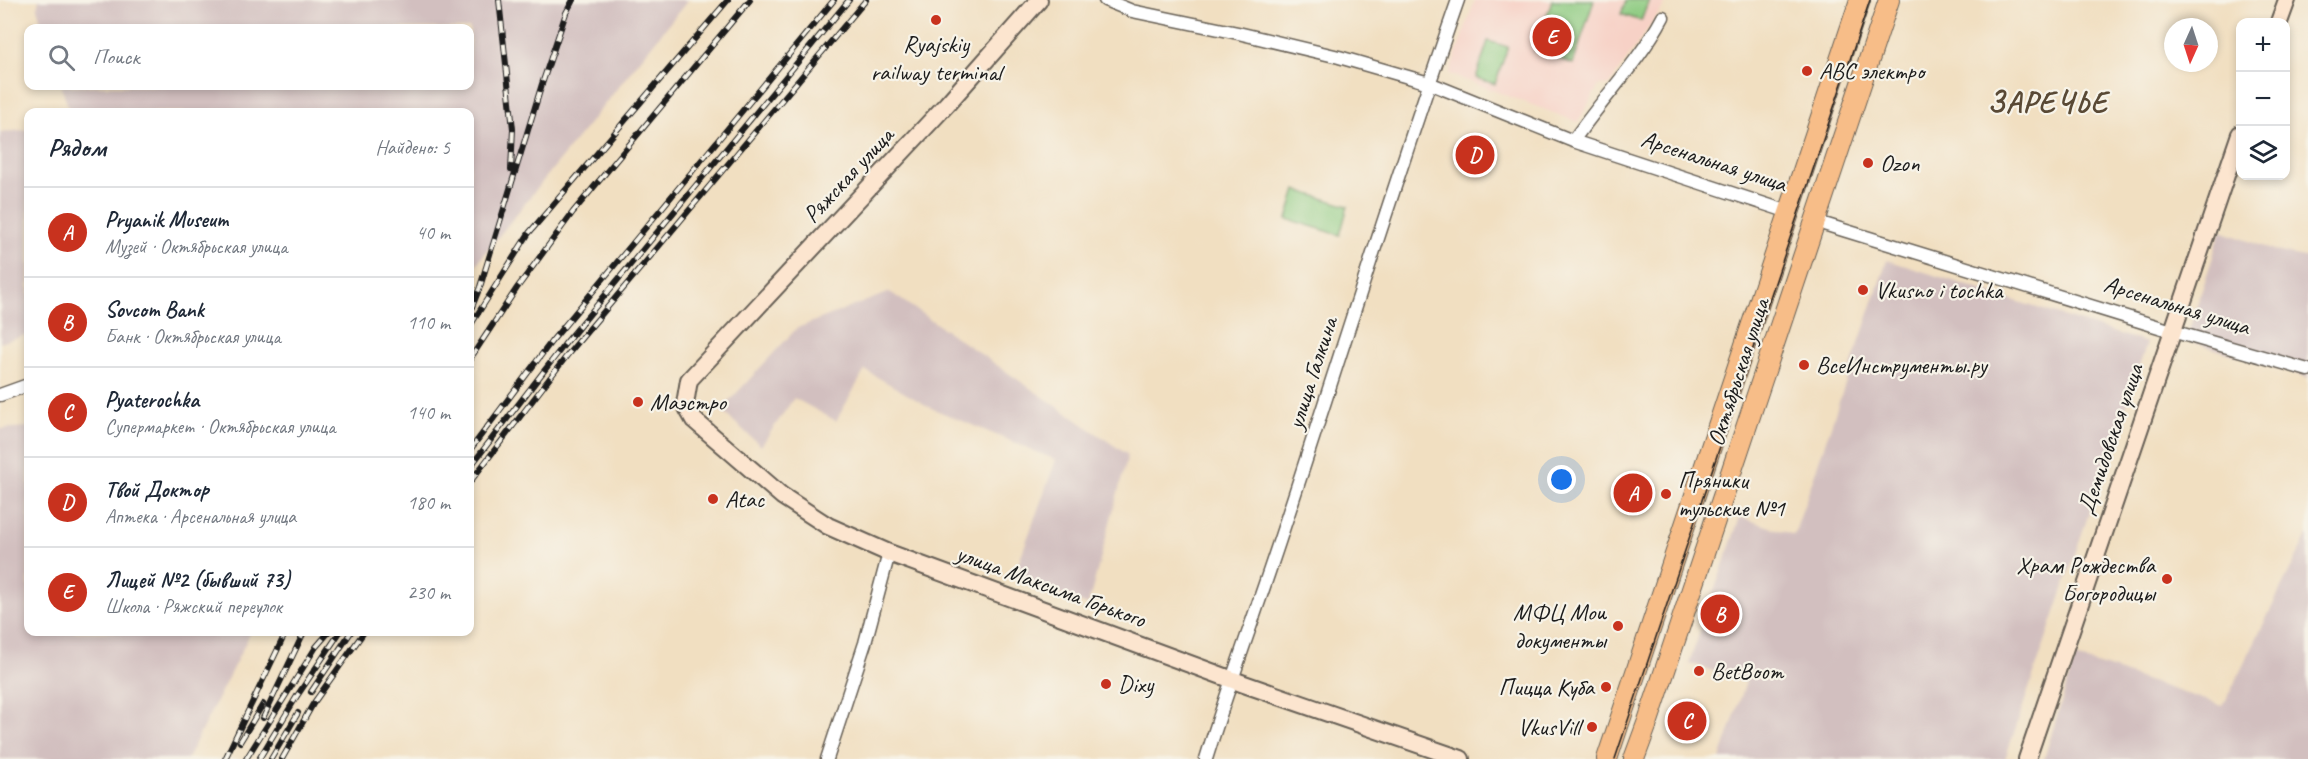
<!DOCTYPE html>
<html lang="ru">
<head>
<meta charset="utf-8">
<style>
	:root { --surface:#fff; --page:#f6f6f7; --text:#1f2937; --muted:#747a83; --line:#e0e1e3; --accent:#c8321e }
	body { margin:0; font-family:Caveat,sans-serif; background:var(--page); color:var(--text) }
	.controls { position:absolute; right:18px; top:18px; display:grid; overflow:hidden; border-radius:12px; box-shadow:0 3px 9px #0003 }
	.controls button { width:54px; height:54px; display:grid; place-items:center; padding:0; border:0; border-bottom:2px solid var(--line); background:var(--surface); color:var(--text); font:30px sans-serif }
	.compass { position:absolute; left:2164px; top:18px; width:54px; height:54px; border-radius:50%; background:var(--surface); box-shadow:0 3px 9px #0003; rotate:183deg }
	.you { position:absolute; left:1562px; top:480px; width:21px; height:21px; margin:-15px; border:4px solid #fff; border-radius:50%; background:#1a73e8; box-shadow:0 0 0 9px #1a73e833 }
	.badge { display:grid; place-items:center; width:39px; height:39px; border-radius:50%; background:var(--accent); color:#fff; font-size:20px; font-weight:700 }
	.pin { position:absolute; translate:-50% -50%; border:3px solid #fff; box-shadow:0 2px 6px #0006 }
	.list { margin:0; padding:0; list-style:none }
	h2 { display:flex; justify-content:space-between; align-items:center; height:78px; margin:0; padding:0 24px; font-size:26px }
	h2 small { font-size:20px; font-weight:400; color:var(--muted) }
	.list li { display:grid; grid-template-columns:39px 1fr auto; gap:18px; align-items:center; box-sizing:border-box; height:90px; padding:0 24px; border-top:2px solid var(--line) }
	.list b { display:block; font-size:22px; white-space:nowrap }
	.list p { margin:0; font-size:20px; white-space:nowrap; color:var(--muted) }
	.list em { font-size:20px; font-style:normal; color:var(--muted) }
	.icon { flex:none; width:33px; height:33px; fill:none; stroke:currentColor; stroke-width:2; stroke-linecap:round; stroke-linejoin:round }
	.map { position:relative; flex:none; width:2308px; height:759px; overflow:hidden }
	.search { position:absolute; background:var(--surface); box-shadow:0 3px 9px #0003; left:24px; top:24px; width:450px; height:66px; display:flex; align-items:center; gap:15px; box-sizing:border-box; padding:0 21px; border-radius:12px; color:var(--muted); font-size:22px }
	.panel { position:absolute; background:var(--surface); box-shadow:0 3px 9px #0003; left:24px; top:108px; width:450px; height:528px; border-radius:12px }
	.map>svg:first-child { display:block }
	.built { fill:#f7d1c6 }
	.industrial { fill:#d2bfbf }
	.green { fill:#8cca80; stroke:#54734e; stroke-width:1.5 }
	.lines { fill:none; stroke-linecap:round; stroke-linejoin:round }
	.street-casing { stroke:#676056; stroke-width:15 }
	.secondary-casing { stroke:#676056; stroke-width:20 }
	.primary-casing { stroke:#676056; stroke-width:22 }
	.street { stroke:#fff; stroke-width:12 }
	.secondary { stroke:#fce5cf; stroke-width:16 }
	.primary { stroke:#f7bd88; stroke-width:20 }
	.tram { stroke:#1c1c1c; stroke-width:1.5 }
	.rail-casing { stroke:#1c1c1c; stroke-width:6 }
	.rail { stroke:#f7f3e8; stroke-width:4; stroke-dasharray:11; stroke-linecap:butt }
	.poi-dot { fill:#c8321e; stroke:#f7f3e8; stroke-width:2 }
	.labels { text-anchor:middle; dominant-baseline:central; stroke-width:4.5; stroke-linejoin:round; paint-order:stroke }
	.poi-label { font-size:24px; fill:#1c1c1c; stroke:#f7f3e8; text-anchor:start }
	.street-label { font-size:24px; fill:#1c1c1c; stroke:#f7f3e8 }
	.district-label { font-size:30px; font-weight:bold; letter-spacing:1.5px; fill:#594935; stroke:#f7f3e8 }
</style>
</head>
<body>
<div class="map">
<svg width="2308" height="759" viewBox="0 0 2308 759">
	<rect width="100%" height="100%" fill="#f7f3e8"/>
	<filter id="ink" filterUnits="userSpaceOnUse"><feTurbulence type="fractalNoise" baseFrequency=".0167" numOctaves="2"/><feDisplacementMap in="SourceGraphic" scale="12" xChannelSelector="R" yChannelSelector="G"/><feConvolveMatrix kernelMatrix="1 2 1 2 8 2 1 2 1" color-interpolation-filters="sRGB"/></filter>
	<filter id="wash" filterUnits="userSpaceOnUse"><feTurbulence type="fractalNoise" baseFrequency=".008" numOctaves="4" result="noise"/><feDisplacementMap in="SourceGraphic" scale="24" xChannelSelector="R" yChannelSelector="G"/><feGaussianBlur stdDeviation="1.35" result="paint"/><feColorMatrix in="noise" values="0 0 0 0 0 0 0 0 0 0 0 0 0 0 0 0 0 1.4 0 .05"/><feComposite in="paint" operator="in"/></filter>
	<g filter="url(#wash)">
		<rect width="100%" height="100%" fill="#f1dfc1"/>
		<path class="built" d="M1475,0H1668L1609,85H1599L1578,122L1449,74Z"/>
		<path class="industrial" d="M39,0H688L470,272V112H70L61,86H470V28H43L37,8Z
			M28,130V334L0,343V132Z
			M2221,231L2276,251L2308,258V378L2186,340Z
			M1887,260L2147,343L2005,759H1720L1746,682L1689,663L1740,517L1794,535Z
			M890,292L1128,455L1088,605L1013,578L1056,460L931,408L865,370L836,421L794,398L761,446L721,410L797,328Z
			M28,427V632H251L187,759H0V429Z
			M2308,534V759H2044L2075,657L2223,706Z"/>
		<path class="green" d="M1552,0H1594L1573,64L1535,51Z
			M1626,0H1649L1641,21L1621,14Z
			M1488,41L1508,47L1495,84L1476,78Z
			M1296,190L1348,206L1340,235L1287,219Z"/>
	</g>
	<g filter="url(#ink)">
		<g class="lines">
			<defs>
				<path id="street" d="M1105,0L1132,11L1238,33L1339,57L1429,83L1573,141L1789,212
					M1573,141C1602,99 1639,62 1663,17
					M1814,221L2172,331L2308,370
					M0,395L28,385
					M827,759L865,643L889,553
					M1206,759C1230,681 1259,604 1284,527C1342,351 1397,174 1458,0"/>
				<path id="secondary" d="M1039,0L947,104L689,380L685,404L694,420L782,496L828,526L889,553L1244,684L1461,759
					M2279,22L2287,0
					M2027,759L2240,134"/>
				<path id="primary" d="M1607,759L1860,0
					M1634,759L1648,721L1889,0"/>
			</defs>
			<use href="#street" class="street-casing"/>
			<use href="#secondary" class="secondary-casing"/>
			<use href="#primary" class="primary-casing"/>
			<use href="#street" class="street"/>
			<use href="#secondary" class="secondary"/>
			<use href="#primary" class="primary"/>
			<path class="tram" d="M1615,759L1870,0"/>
			<defs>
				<path id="rail" d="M499,0L513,129L511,170
					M470,312L480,287L542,84L566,13L573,0
					M470,326L529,233L728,0
					M470,359L517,288L573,212L750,0
					M470,450L551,342L834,0
					M470,467L564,345L849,0
					M470,482L569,353L866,0
					M311,692L351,632
					M263,718L304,632
					M240,742L263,704
					M225,759L286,632
					M246,759L316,647L329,632
					M259,759L297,696L340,632
					M271,759L298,713
					M282,759L313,704L364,632"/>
			</defs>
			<use href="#rail" class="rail-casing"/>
			<use href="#rail" class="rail"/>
		</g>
	</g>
	<g class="poi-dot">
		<circle cx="936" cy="20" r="6"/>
		<circle cx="1807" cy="71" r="6"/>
		<circle cx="1868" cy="163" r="6"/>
		<circle cx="1863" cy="290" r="6"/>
		<circle cx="1804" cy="365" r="6"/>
		<circle cx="638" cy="402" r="6"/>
		<circle cx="1666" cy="494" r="6"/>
		<circle cx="713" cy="499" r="6"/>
		<circle cx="2167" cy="579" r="6"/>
		<circle cx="1618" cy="626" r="6"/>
		<circle cx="1699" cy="671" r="6"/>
		<circle cx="1106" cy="684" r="6"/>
		<circle cx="1606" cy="687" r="6"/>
		<circle cx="1592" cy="727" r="6"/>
	</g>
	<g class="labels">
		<g class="poi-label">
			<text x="936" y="44" text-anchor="middle">Ryajskiy<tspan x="936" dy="28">railway terminal</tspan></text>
			<text x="1819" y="71">АВС электро</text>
			<text x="1880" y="163">Ozon</text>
			<text x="1875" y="290">Vkusno i tochka</text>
			<text x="1816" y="365">ВсеИнструменты.ру</text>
			<text x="650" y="402">Маэстро</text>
			<text x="1678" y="480">Пряники<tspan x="1678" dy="28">тульские №1</tspan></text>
			<text x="725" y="499">Atac</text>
			<text x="2155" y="565" text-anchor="end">Храм Рождества<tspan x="2155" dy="28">Богородицы</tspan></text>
			<text x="1606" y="612" text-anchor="end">МФЦ Мои<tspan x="1606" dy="28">документы</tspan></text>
			<text x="1711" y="671">BetBoom</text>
			<text x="1118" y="684">Dixy</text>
			<text x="1594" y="687" text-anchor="end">Пицца Куба</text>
			<text x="1580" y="727" text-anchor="end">VkusVill</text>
		</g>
		<g class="street-label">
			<text transform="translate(1714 161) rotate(18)">Арсенальная улица</text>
			<text transform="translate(848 175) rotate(-47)">Ряжская улица</text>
			<text transform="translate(2177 305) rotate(17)">Арсенальная улица</text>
			<text transform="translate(1738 372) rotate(-72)">Октябрьская улица</text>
			<text transform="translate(1312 373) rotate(-72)">улица Галкина</text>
			<text transform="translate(2110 439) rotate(-71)">Демидовская улица</text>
			<text transform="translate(1051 586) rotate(20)">улица Максима Горького</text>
		</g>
		<g class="district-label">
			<text x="2048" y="102">ЗАРЕЧЬЕ</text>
		</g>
	</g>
</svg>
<div class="controls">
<button>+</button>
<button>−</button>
<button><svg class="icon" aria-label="layers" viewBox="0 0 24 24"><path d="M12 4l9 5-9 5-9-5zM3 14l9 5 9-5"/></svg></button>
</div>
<svg class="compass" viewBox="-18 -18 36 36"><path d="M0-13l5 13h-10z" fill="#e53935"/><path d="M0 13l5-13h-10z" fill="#747a83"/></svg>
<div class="you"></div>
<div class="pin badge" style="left:1633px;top:493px">A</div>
<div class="pin badge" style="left:1720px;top:614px">B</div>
<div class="pin badge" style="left:1687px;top:721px">C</div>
<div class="pin badge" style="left:1475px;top:155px">D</div>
<div class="pin badge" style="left:1552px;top:37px">E</div>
<div class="search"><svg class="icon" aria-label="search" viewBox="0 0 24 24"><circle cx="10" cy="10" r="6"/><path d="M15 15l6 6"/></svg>Поиск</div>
<section class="panel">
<h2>Рядом<small>Найдено: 5</small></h2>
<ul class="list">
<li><span class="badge">A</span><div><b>Pryanik Museum</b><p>Музей · Октябрьская улица</p></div><em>40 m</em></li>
<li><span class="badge">B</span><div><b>Sovcom Bank</b><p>Банк · Октябрьская улица</p></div><em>110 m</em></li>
<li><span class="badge">C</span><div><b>Pyaterochka</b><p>Супермаркет · Октябрьская улица</p></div><em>140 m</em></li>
<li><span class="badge">D</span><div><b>Твой Доктор</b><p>Аптека · Арсенальная улица</p></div><em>180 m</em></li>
<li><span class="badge">E</span><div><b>Лицей №2 (бывший 73)</b><p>Школа · Ряжский переулок</p></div><em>230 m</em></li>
</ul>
</section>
</div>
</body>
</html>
